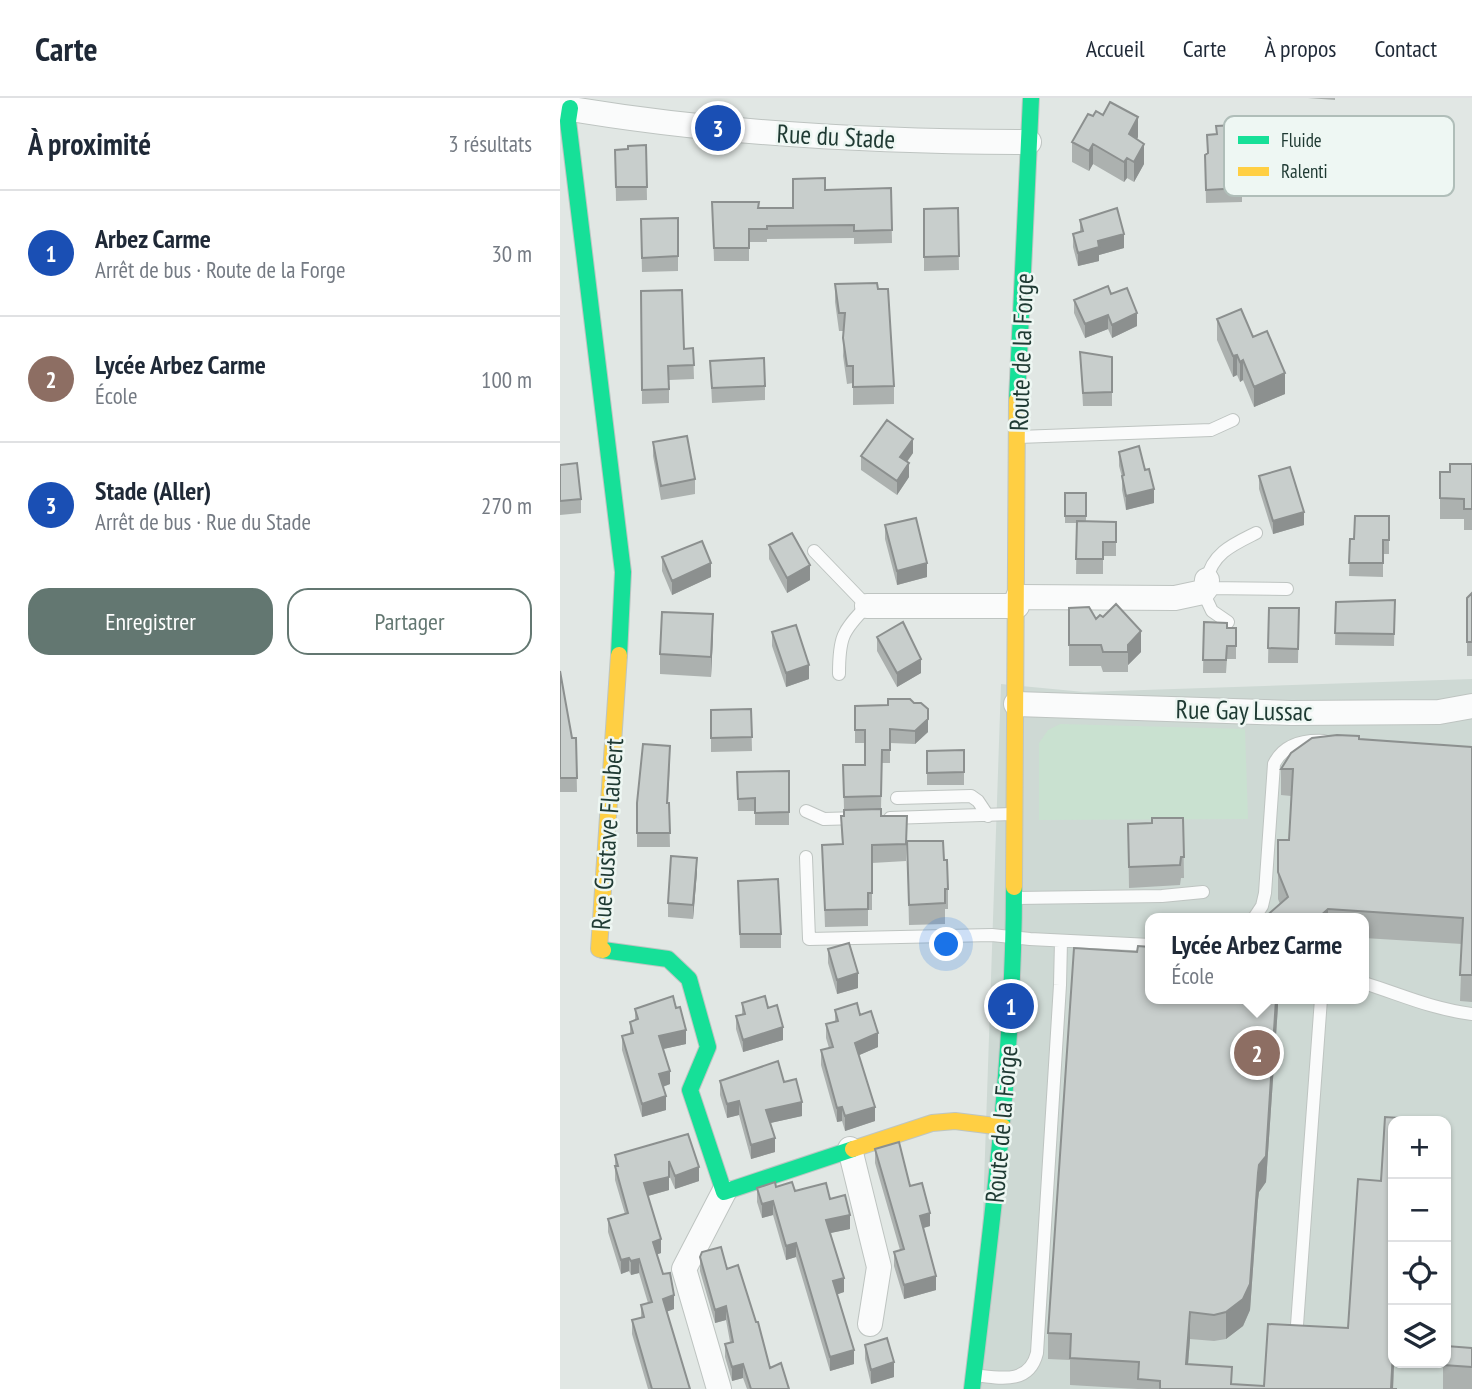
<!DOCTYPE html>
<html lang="fr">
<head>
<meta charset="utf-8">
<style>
	:root { --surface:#fff; --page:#f6f6f7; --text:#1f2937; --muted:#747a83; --line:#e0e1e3; --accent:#637771 }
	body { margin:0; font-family:"PT Sans Narrow",sans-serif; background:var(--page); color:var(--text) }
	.controls { position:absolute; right:21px; bottom:21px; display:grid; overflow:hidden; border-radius:14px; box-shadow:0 2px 5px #0004 }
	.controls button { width:63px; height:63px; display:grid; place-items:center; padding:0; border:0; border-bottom:2px solid var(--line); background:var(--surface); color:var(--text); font:35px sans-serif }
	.you { position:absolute; left:387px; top:847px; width:24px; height:24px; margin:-18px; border:5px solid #fff; border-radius:50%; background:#1a73e8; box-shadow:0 0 0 10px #1a73e833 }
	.badge { display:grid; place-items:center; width:46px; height:46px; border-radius:50%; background:var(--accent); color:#fff; font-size:23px; font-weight:700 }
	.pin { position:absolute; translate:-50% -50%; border:4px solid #fff; box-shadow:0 2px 7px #0006 }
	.popup { position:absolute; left:585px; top:815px; width:224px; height:91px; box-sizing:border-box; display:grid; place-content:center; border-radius:14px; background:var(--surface); filter:drop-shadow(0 2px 5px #0005); font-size:23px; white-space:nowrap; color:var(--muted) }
	.popup b { font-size:26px; color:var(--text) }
	.popup::after { content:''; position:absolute; left:50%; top:100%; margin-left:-14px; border:14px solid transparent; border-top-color:var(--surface) }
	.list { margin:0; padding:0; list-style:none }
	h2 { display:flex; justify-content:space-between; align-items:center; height:91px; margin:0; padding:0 28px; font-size:30px }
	h2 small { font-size:23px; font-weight:400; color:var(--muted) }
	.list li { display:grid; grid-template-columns:46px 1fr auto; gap:21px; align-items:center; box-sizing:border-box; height:126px; padding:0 28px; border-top:2px solid var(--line) }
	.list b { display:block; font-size:26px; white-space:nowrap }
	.list p { margin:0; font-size:23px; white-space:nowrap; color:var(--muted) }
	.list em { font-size:23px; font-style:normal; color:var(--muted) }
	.actions { display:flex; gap:14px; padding:21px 28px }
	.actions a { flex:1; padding:16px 0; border:2px solid var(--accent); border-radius:21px; text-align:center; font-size:24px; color:var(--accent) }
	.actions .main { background:var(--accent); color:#fff }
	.icon { flex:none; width:38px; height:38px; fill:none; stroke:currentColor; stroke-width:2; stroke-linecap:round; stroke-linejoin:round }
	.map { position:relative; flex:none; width:912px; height:1291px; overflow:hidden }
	header { display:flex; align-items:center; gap:42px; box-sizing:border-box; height:98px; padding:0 35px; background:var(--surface); border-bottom:2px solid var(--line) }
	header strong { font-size:33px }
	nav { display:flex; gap:38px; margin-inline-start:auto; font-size:24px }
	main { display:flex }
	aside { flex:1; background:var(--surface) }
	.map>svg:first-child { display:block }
	.built { fill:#ced9d4; fill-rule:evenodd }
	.green { fill:#c9e1d0 }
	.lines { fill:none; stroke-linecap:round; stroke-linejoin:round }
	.lane-casing { stroke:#bec4c1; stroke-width:14 }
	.street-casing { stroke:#bec4c1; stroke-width:26 }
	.fast-casing { stroke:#bdc5c2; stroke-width:18 }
	.slow-casing { stroke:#bdc5c2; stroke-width:18 }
	.lane { stroke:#fafbfb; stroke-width:12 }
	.street { stroke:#fafbfb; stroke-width:24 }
	.fast { stroke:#16e098; stroke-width:16 }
	.slow { stroke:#ffcf43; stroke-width:16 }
	.wall { fill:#acb1af }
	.shaded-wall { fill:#8c908f }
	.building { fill:#c8cecc; stroke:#8c908f; stroke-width:2 }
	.labels { text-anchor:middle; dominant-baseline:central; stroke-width:5; stroke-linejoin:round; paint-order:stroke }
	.street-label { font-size:26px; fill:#1f3a33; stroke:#eef7f3 }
	.key { fill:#eef7f3; stroke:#b0beb9; stroke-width:2 }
	.key-label { font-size:19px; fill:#1f3a33 }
</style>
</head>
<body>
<header>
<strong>Carte</strong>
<nav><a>Accueil</a><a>Carte</a><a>À propos</a><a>Contact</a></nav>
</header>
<main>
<aside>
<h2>À proximité<small>3 résultats</small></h2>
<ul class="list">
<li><span class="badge" style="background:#1a4fb4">1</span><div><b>Arbez Carme</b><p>Arrêt de bus · Route de la Forge</p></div><em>30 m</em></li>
<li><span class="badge" style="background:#8d6e63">2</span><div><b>Lycée Arbez Carme</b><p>École</p></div><em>100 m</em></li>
<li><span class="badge" style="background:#1a4fb4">3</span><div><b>Stade (Aller)</b><p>Arrêt de bus · Rue du Stade</p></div><em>270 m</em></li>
</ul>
<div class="actions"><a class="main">Enregistrer</a><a>Partager</a></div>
</aside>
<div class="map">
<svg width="912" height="1291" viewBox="0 0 912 1291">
	<rect width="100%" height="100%" fill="#e1e7e4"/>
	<path class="built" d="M912,581V1291H417L441,586L524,594ZM590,820H804V901H590ZM833,1023H886V1265H833Z"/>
	<path class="green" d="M500,626L685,631L688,721L479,722V645L488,632Z"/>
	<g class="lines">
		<defs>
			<path id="lane" d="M458,339L651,332L673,322
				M254,453L307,508C282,533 279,540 279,576
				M647,482C652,455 674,446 696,435
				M646,490L727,491
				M643,494L652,513L668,524
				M337,700L411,698L418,703L428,718
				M246,713L264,721L298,720
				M330,720L452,716
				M246,759L249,841L432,837L470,841L590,847
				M456,800L602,798L643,794
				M694,820L702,808L705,795L714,666C724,646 744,642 764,643
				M804,885C842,897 872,911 912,916
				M737,1227L761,901
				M414,1277C440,1280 469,1287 477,1255L500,887L501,843"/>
			<path id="street" d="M0,9C155,36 312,44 469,44
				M458,499L615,500L643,494L646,490L647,482
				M307,508H457
				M456,606L731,615L879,614L912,608
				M290,1051L319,1169L310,1226
				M159,1291L124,1171L164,1094"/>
			<path id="fast" d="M10,10L8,23L63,474L59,557
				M457,302L471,0
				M43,852L108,861L129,881L148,949L130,992L164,1094L293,1051
				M412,1291C432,1124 454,957 454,789"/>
			<path id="slow" d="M454,789L457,302
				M43,852L39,851L59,557
				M293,1051L372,1025L395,1023L443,1029"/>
		</defs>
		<use href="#lane" class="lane-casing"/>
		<use href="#street" class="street-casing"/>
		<use href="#fast" class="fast-casing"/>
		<use href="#slow" class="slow-casing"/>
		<use href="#lane" class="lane"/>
		<use href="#street" class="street"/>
		<use href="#fast" class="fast"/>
		<use href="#slow" class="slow"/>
	</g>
	<path class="wall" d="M748,0H775V2Z
		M647,37L676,39L682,90V104L646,105L645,57L647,56Z
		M578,39L577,41L584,66L574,84L567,80L564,84L533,66L529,73L512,64V44Z
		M86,47L87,102L56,103L55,52L68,51Z
		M331,90L332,145L294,146V140L207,141V144H189V163H154L152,104L198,110H233L265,92Z
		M398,110L399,172L364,173V111Z
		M118,120V173L82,174L81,135Z
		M520,122L564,150L539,157V163L518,168L513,149V136L520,134Z
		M275,186L318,191L334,288V306L293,307V285L287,286L283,258L284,233H279L275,204Z
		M81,193L124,251L133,250L134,281L109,282V305L82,306Z
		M551,196L577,228L552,240L548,231L525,240L514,215V202Z
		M657,221L693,239L725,296L694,309L683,282L680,284L677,277L673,279L657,242Z
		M520,254L552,259V308H523Z
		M150,263L205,288V302L152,305Z
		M93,344L135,381V396L101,402L93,358Z
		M559,354L594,405L566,412L562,392V379L559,368Z
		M353,355L347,364L349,379L337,397L301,372V358Z
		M912,366V432H904V421H880V400L890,374Z
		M0,367L21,401V415L0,417Z
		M699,378L744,427L713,436L699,391Z
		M505,395H526V423L556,424V458H543V476H516L517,425H505Z
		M829,418V456H823V479L789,478L790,441H794Z
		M325,427L367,479L337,487L325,441Z
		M209,447L250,482L227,495L209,461Z
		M102,459L151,479L112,497L102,473Z
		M912,495V558H907V500Z
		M835,502L834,548L775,547L776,504Z
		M509,510L536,521L581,554L568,567V574H543L541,568H509Z
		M709,510H739L738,565H708Z
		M644,524L667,530H676V561H667L666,575H643Z
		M212,534L249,581L226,589L212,548Z
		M153,536L151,579L100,576V556Z
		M317,539L361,575L337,589L317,553Z
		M0,573L12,640H16L17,694H0Z
		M354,605L368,611V634L355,646L330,645V665H322L321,711L284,712L283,667H305V645H295V608L328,607Z
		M191,611L192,653L151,654V612Z
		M799,641L912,649V904L900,903L902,846L804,840V820H704L720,806L718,801V742H729L731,698L721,697V671Z
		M404,652V687H367V653Z
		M110,662L108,705H109L110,749H77V705Z
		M229,673V727H195V713H178L177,674Z
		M281,718H347L346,763L312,765V812H308V828L265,829L262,747L282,746Z
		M623,720L624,780H621L620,787L569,790L568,726L592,725Z
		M347,743L384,762L388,791V811H385V826L349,827Z
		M137,774L133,821L108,819V805Z
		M178,783L221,836V850H180Z
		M268,851L298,890L277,896L268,865Z
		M716,901H718V908L706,1084L699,1094L698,1102L690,1212L683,1228L666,1241L654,1243L630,1241L628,1266L672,1286L704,1288L788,1230L833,1023V1265H834L833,1291H837H578L510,1287V1262L488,1261V1235Z
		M182,905L208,910L223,942L183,954L176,931V918L182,917Z
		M75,911L126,946L103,951L110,986L103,989L106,1012L82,1019L62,952V938L70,936V924L75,922Z
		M275,912L300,917L318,949L299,957L315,1023L285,1033L282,1023L277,1024L261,967V952L269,950L266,940V926L275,924Z
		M160,983L224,984L242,1018L210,1025L215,1054L191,1061L179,1017L167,1020L160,997Z
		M128,1036L139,1083L115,1091L109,1077V1092L88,1098L101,1155L97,1156L114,1211L106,1214L130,1291H88L72,1236V1222L81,1220V1207L88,1205L79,1175L71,1177L69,1173L61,1176L48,1134V1121L65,1116L55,1082V1057Z
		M315,1051L350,1088L370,1128L363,1130L376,1192L344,1201L334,1168V1154L340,1152L315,1065Z
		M216,1089L270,1101L290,1131L270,1135L284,1194L277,1196L294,1266L270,1273L236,1159L226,1162L213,1117L202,1120L197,1104V1090Z
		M140,1159L167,1171L210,1270L229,1291H187L183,1280L172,1283L165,1259V1246L170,1244L166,1222L155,1225L140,1173Z
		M305,1247L334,1279L311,1286L305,1261Z
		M912,1250V1291H883V1267Z"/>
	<path class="shaded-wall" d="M578,19V39L569,57V36Z
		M533,46V66L529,73V53Z
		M584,46V66L574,84V64Z
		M567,60V80L564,84V64Z
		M564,136V150L539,157V163L518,168V155L538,143Z
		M577,215V228L552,240V227Z
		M548,217V231L525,240V226Z
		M677,257V277L673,279V258Z
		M683,262V282L680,284V264Z
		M725,275V296L694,309V289Z
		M353,341V355L340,373V359Z
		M349,365V379L337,397V383Z
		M594,391V405L566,412V398Z
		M744,414V427L713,436V423Z
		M151,465V479L112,497V483Z
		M367,465V479L337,487V473Z
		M250,467V482L227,495V480Z
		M153,516V536L151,579V559Z
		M581,533V554L568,567V574V547Z
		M361,561V575L337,589V575Z
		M249,567V581L226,589V575Z
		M368,621V634L355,646V633Z
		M137,760V774L133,821V807Z
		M768,811V820H758Z
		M298,875V890L277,896V882Z
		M716,901H718V908L706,1084L699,1094L698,1102L690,1212L683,1228L666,1241V1214L698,1075Z
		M223,929V942L183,954V942Z
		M126,932V946L99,952V938Z
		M318,935V949L295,959V945Z
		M110,973V986L99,990V976Z
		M106,998V1012L82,1019V1006Z
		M179,1003V1017L167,1020V1006Z
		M242,1004V1018L206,1026V1012Z
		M282,1009V1023L277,1024V1010Z
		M315,1009V1023L285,1033V1018Z
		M215,1040V1054L191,1061V1047Z
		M139,1069V1083L115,1091V1078Z
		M109,1079V1092L84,1099V1085Z
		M213,1103V1117L202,1120V1106Z
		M370,1115V1128L360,1131V1118Z
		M290,1117V1131L266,1136V1122Z
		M101,1141V1155L93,1158V1144Z
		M236,1145V1159L226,1162V1148Z
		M69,1160V1173L61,1176V1162Z
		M79,1161V1175L71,1177V1163Z
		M376,1178V1192L344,1201V1187Z
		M284,1180V1194L273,1198V1183Z
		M114,1197V1211L103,1215V1201Z
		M166,1208V1222L155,1225V1212Z
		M630,1214V1241L626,1291V1266Z
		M294,1252V1266L270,1273V1259Z
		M833,1254V1265H834L833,1291H831Z
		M334,1264V1279L311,1286V1272Z
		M183,1266V1280L172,1283V1269Z"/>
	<path class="building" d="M550,4L578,19L569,36L584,46L574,64L567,60L564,64L533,46L529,53L512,44L528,16L533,18L536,13L543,17Z
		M676,27V39H680L682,90L646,92L645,57L648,55L647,37L657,36L656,28Z
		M86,47L87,89H56L55,52L68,51V48Z
		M265,80V92L331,90L332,132L294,133V127L207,128V131H189V150H154L152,104H199L198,110H233V81Z
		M398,110L399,158L364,159V111Z
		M557,110L564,136L538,143L539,149L518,155L513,136L523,133L520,122Z
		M118,120V158L82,160L81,121Z
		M317,185L318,191H328L334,288L293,289V268H287L283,240L285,215H279L275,186Z
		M548,188L551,196L567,190L577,215L552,227L548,217L525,226L514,202Z
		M122,192L124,251L133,250L134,267L108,268L109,291L82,292L81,193Z
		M681,211L693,239L707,233L725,275L694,289L683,262L680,264L677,257L673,258L657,221Z
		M520,254L552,259V294L523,295Z
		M204,260L205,288L152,290L150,263Z
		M327,322L353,341L340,359L349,365L337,383L301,358Z
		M127,338L135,381L101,388L93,344Z
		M579,348L585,372L589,371L594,391L566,398L562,378L564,377L559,354Z
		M17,365L21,401L0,403V367Z
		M890,366H912V411H904V401L880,400V374H890Z
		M730,369L744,414L713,423L699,378Z
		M505,395H526V418H505Z
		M795,418H829V442H823V465H789L790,441H794Z
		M356,420L367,465L337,473L325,427Z
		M517,423L556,424V444H543V461H516Z
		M232,435L250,467L227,480L209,447Z
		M142,443L151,465L112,483L102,459Z
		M912,495V544H907V500Z
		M835,502L834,536L775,535L776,504Z
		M556,506L581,533L568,547V554H543L541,547H509V510L529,509L536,521L540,517L543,519Z
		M709,510H739L738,551L708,550Z
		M102,514L153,516L151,559L100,556Z
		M343,524L361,561L337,575L317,539Z
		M644,524L667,525V530H676V548H667L666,562H643Z
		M236,527L249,567L226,575L212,534Z
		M0,573L12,640H16L17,680H0Z
		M328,601H350L354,605H361L368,611V621L355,633L330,631V652H322L321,698L284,699L283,667H305V632H295V608L328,607Z
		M191,611L192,639L151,640V612Z
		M777,637L799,638V641L912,649V877H900L903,820L768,811L758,820H704L728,799L718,774V742H729L733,671H721L731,655L752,640Z
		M83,646L110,648L107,705H109L110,735H77V705Z
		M404,652V674L367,675V653Z
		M229,673V714L195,715V700L178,701L177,674Z
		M321,711V718H347L346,746L312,747V795H308V811L265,812L262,747L283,746L281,718H284V712Z
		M592,720H623L624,759H621L620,767L569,769L568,726L592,725Z
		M347,743H383L384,762H387L388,791H385V805L349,807Z
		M111,758L137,760L133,807L108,805Z
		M218,781L221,836H180L178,783Z
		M289,845L298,875L277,882L268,851Z
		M578,848L590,849V901H716L706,1058L699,1067L698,1075L690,1186L683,1201L666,1214L654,1217L630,1214L626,1266L672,1269L671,1286L704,1288L708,1226L788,1230L798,1081L821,1083L825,1019L872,1022V1023H833V1254L831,1291H837H600V1283L578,1281L579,1264L510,1260L511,1236L488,1235L514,850L577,854Z
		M113,898L116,910L120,909L126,932L99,938L110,973L99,976L106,998L82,1006L62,938L73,935L70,924L78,921L75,911Z
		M205,898L208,910L217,907L223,929L183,942L176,918L185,916L182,905Z
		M297,905L300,917L311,913L318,935L295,945L315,1009L285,1018L282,1009L277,1010L261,952L273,949L266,926L278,923L275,912Z
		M218,963L224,984L236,981L242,1004L206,1012L215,1040L191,1047L179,1003L167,1006L160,983Z
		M128,1036L139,1069L115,1078L109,1063V1079L84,1085L101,1141L93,1144L103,1176L110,1175L114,1197L103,1201L130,1291H92L72,1222L84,1219L81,1207L92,1204L79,1161L71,1163L69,1160L61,1162L48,1121L68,1115L55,1068H58L55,1057Z
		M339,1044L350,1088L362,1085L370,1115L360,1118L376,1178L344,1187L334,1154L344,1151L315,1051Z
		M215,1084L216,1089L232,1084L235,1093L266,1085L270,1101L285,1097L290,1117L266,1122L284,1180L273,1183L294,1252L270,1259L236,1145L226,1148L213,1103L202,1106L197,1090Z
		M161,1149L167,1171L178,1167L196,1224H198L210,1270L221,1265L229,1291H191L183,1266L172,1269L165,1246L173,1244L166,1208L155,1212L140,1159L142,1154Z
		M327,1240L334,1264L311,1272L305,1247Z
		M886,1248L912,1250V1269L883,1267V1265H886Z"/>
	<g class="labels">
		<g class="street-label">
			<text transform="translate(276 38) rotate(3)">Rue du Stade</text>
			<text transform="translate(461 254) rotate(-88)">Route de la Forge</text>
			<text transform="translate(684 612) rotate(1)">Rue Gay Lussac</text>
			<text transform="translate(47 736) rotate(-86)">Rue Gustave Flaubert</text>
			<text transform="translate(441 1026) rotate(-85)">Route de la Forge</text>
		</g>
	</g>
	<rect x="664" y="18" width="230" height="80" rx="10" class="key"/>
	<rect x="678" y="38" width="31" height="8" fill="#16e098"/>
	<rect x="678" y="69" width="31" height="9" fill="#ffcf43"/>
	<g class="key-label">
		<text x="721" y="49">Fluide</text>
		<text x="721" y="80">Ralenti</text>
	</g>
</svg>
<div class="controls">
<button>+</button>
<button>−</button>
<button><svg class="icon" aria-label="locate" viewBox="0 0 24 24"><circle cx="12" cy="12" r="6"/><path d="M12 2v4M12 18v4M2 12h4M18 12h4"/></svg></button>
<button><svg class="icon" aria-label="layers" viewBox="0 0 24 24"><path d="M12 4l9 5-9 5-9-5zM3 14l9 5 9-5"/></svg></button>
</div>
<div class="you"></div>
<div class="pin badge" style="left:451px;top:908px;background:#1a4fb4">1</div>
<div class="pin badge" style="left:697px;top:955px;background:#8d6e63">2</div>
<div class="popup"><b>Lycée Arbez Carme</b>École</div>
<div class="pin badge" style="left:158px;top:30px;background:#1a4fb4">3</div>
</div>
</main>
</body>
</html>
